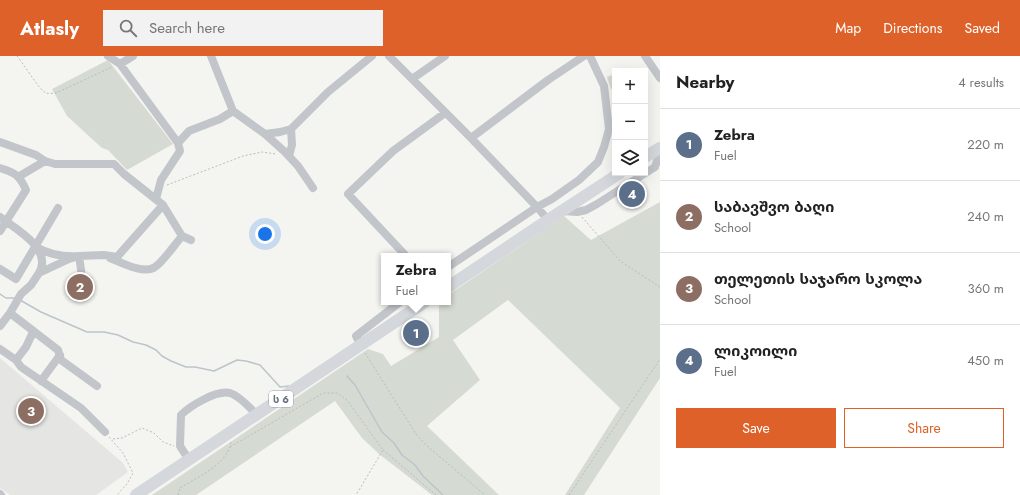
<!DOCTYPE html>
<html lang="en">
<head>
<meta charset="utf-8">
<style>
	:root { --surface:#fff; --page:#f2f2f2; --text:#222; --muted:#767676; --line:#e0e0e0; --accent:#dd6128 }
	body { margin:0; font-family:Jost,"Noto Sans Georgian",sans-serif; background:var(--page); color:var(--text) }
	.controls { position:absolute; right:12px; top:12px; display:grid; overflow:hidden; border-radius:0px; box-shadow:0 4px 16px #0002 }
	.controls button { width:36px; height:36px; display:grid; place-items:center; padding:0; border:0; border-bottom:1px solid var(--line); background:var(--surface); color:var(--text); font:20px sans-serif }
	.you { position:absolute; left:265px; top:178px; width:14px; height:14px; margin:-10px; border:3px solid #fff; border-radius:50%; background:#1a73e8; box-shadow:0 0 0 6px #1a73e833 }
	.badge { display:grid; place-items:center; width:26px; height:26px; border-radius:50%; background:var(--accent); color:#fff; font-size:13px; font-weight:700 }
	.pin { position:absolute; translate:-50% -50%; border:2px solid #fff; box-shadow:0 1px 4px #0006 }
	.popup { position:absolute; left:381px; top:197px; width:70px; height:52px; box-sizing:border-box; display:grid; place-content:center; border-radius:0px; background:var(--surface); filter:drop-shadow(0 1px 3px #0005); font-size:13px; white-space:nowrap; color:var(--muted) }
	.popup b { font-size:15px; color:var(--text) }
	.popup::after { content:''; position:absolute; left:50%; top:100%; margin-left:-8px; border:8px solid transparent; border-top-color:var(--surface) }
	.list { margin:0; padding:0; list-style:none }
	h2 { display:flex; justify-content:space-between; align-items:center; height:52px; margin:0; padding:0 16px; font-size:17px }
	h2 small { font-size:13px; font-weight:400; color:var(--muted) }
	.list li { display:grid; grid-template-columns:26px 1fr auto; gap:12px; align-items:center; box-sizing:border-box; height:72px; padding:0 16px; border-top:1px solid var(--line) }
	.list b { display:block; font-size:15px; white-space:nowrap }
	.list p { margin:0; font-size:13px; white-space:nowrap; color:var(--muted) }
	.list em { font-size:13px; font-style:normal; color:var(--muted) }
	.actions { display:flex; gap:8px; padding:12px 16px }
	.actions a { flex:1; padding:9px 0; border:1px solid var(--accent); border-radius:0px; text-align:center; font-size:14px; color:var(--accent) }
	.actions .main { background:var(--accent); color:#fff }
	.icon { flex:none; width:22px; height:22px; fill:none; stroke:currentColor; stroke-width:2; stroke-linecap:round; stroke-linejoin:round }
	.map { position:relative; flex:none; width:660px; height:439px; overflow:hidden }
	header { display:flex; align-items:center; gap:24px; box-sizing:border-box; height:56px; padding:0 20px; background:var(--accent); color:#fff }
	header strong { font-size:19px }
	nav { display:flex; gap:22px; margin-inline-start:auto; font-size:14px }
	.search { width:280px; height:36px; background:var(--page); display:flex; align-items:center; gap:10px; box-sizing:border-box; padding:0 14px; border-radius:0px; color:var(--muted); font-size:15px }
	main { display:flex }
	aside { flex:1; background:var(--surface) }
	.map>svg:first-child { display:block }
	.built { fill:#e5e6e4 }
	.green { fill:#d5dbd2 }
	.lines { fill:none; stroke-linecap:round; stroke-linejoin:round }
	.stream { stroke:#bbc5cb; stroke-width:1.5 }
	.path { stroke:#babcbe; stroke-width:1; stroke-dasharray:2 2; stroke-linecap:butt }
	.minor { stroke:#c2c5c9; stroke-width:8 }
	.highway { stroke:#d4d8dc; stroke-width:12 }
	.labels { text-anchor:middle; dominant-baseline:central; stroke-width:4; stroke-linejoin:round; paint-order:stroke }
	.shield { fill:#fff; stroke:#929ca7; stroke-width:1 }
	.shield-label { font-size:10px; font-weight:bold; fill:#647281 }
</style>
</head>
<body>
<header>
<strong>Atlasly</strong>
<div class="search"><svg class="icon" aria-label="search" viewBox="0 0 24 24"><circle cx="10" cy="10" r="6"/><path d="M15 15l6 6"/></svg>Search here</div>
<nav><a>Map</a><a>Directions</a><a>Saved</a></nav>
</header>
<main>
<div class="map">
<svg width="660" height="439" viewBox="0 0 660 439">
	<rect width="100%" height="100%" fill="#f4f5f1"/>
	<path class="built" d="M0,302L123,407L128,416L96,439H10L0,432Z"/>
	<path class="green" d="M108,4L173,88L127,114L108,94L102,92L67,60L52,33Z
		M615,18V32L611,33L607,21Z
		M660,146V322L584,439H565L620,352L508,244L453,284L480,324L427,370L499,439H432L379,398L362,382L335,345L196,439H152L368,293L383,298L391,310L439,281V246H448V239L564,160L591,184Z"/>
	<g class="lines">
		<path class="stream" d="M0,238L6,242H15
			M20,244L41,256L87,276H104L118,279L133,286L146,289L156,294L162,300L171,305L186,311H195L214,315L237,304L246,305L260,309L280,331L289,330
			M347,320L355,329L382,376L394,387L402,399L415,409L423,420L443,439"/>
		<path class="path" d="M17,0C24,8 39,34 46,37C49,38 53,37 56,37L112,11
			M167,129L243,100L262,96L276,98
			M582,161L620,205L660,231
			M365,297L416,378L427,390L485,439
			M109,381L123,397L133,417L127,428L117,439
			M113,383L122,382L142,372L154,377L163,386L174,390
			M230,391L323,337H337L347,344L383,394L356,439
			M383,394L436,439
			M178,439L180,432C196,422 230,407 231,385
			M569,439L660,303"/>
		<path class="minor" d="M108,0L120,8L178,87L180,95L161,124L156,143
			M211,0L233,55L265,78L285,96L298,110L313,132
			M389,0L471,82L537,151L552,143L579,124L598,106L604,91L609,73L604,30L590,0
			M645,0L660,22
			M120,8L133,0
			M412,23L445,0
			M265,78L280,76L291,73L328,36L372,0
			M471,82L548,24L584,0
			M0,86L36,99L45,105L55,108H114L124,118L163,149L182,180L191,184
			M178,87L189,75L220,63L233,55
			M289,100L292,89L291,73
			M0,112C15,116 20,120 26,134L0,175
			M18,121L45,105
			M563,155L577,156L586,154L597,148L655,111L660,96
			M0,161C16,173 53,193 39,217
			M36,191C50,199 64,201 79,200L82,220L89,224
			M406,200L348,138L393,95L445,57
			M110,202C120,206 144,219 155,211C162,207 176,187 182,180
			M448,211L537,151L548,164
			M0,213L16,223L58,152
			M10,257L58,294L61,304L97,330
			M0,270L10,257L21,238L31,229L39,217L69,203L79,200L104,199L117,201L163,149
			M361,290L356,280L400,246
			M0,293L16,304L21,311L81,352L105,376
			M16,304L26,291L33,276
			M41,325L60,299
			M189,404L180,390L181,359C190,350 216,334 230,337C240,340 250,352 257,359
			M0,438L1,439"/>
		<path class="highway" d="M645,101L660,92
			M448,231L548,164L620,117
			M136,439L425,246"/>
	</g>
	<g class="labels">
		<rect class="shield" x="269" y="335" width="24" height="16" rx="3"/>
		<g class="shield-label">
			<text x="281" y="343">ს 6</text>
		</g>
	</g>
</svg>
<div class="controls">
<button>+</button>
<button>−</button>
<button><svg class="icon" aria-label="layers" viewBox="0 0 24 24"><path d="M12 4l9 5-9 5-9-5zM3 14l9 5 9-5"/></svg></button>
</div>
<div class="you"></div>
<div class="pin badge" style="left:416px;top:277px;background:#5c6f8a">1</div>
<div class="popup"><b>Zebra</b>Fuel</div>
<div class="pin badge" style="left:80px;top:231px;background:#8d6e63">2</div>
<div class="pin badge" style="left:31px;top:355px;background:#8d6e63">3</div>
<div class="pin badge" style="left:632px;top:138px;background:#5c6f8a">4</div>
</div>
<aside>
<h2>Nearby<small>4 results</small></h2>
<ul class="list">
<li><span class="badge" style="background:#5c6f8a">1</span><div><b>Zebra</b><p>Fuel</p></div><em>220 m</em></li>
<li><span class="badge" style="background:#8d6e63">2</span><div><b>საბავშვო ბაღი</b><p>School</p></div><em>240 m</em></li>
<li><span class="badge" style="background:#8d6e63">3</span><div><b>თელეთის საჯარო სკოლა</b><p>School</p></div><em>360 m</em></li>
<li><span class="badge" style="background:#5c6f8a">4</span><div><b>ლიკოილი</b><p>Fuel</p></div><em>450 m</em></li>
</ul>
<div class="actions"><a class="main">Save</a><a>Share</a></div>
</aside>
</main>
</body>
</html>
